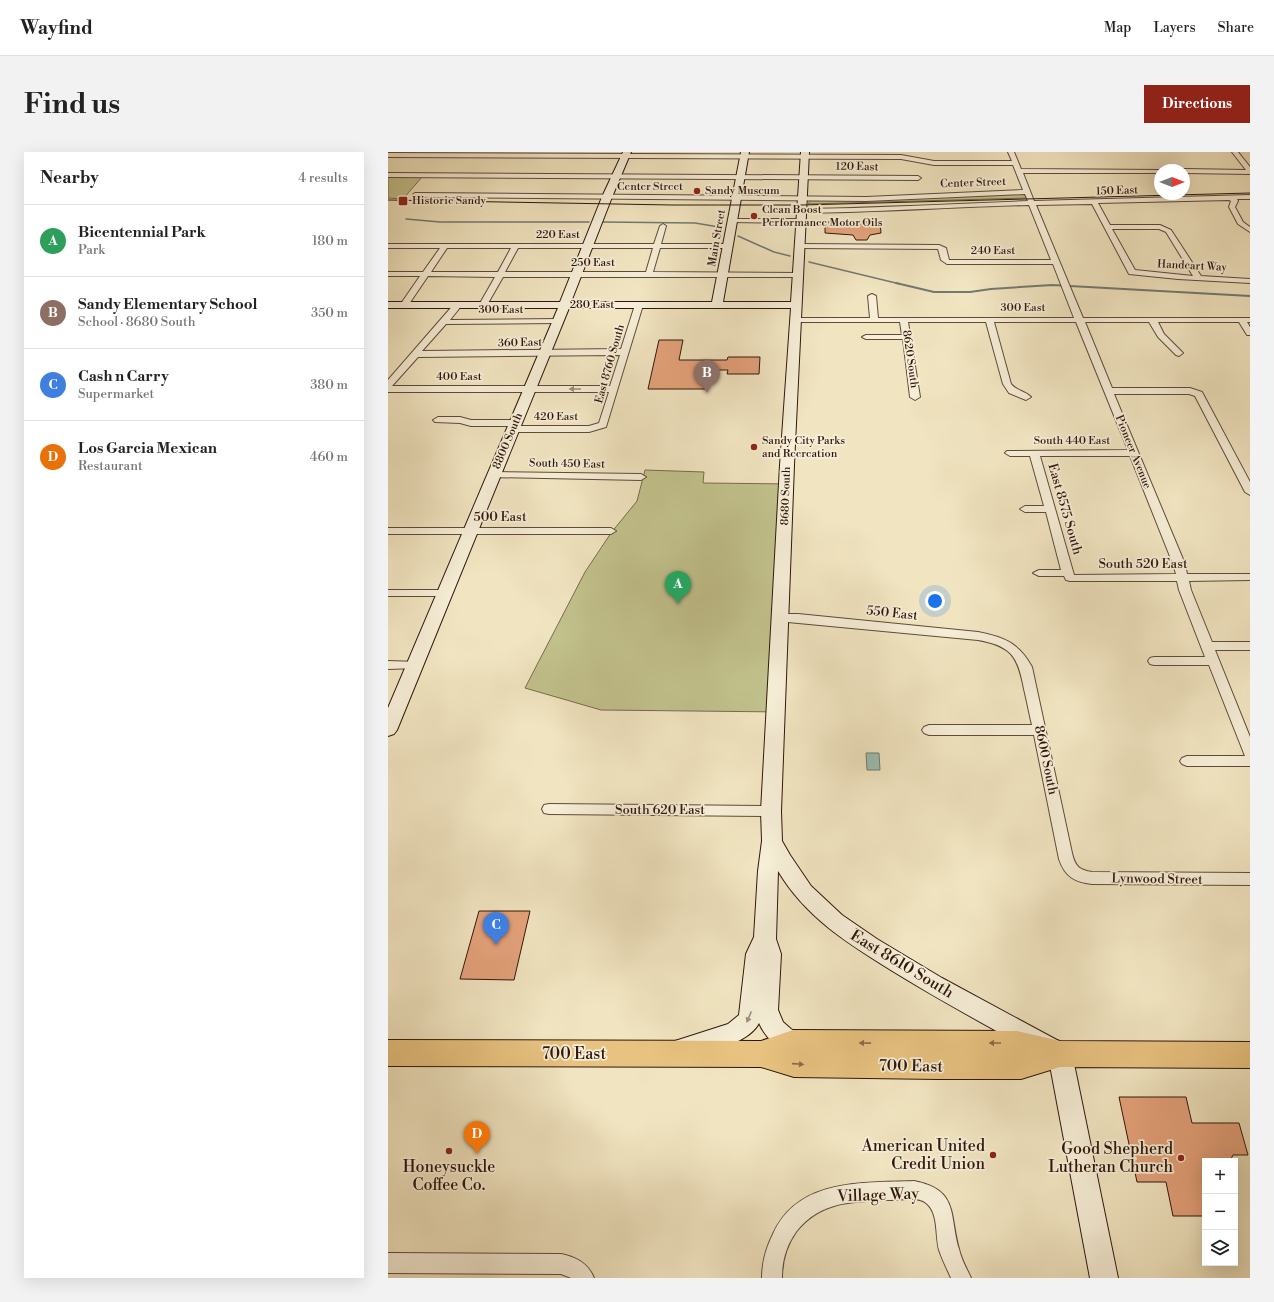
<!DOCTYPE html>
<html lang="en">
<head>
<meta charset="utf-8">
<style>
	:root { --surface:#fff; --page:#f2f2f2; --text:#222; --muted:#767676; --line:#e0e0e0; --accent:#8f2418 }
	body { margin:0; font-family:"Libre Bodoni",serif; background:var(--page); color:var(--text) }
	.controls { position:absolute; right:12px; bottom:12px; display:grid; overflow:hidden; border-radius:0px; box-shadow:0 4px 16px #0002 }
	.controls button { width:36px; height:36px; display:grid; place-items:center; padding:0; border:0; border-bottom:1px solid var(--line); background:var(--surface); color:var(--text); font:20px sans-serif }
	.compass { position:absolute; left:766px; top:12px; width:36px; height:36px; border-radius:50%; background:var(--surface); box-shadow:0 4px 16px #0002; rotate:90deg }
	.you { position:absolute; left:547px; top:449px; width:14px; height:14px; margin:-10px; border:3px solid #fff; border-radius:50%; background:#1a73e8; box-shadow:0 0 0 6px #1a73e833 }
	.badge { display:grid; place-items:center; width:26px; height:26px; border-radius:50%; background:var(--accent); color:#fff; font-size:13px; font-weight:700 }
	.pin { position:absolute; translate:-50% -33px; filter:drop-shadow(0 1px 2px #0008) }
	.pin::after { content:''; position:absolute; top:21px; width:14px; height:12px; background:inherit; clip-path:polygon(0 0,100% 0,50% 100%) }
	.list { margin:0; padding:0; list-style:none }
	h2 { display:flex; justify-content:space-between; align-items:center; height:52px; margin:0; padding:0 16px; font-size:17px }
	h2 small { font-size:13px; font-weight:400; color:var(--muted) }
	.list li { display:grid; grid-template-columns:26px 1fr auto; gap:12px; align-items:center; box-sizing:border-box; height:72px; padding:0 16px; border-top:1px solid var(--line) }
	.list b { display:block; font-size:15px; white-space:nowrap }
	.list p { margin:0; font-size:13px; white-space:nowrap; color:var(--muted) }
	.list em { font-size:13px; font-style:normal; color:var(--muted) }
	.icon { flex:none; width:22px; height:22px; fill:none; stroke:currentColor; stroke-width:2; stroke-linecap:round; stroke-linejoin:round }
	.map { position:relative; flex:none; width:862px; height:1126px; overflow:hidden; border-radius:0px }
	header { display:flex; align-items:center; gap:24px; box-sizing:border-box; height:56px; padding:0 20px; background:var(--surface); border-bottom:1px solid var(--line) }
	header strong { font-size:19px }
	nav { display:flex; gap:22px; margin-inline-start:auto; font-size:14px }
	.intro { display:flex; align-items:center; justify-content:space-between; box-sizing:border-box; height:96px; padding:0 24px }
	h1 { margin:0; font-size:28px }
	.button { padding:10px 18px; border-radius:0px; background:var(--accent); color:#fff; font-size:14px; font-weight:700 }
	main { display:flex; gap:24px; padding:0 24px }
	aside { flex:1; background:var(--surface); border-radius:0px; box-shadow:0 4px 16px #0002 }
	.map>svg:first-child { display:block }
	.green { fill:#c2c28d; stroke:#786c4c }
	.water { fill:#9bbfb5; stroke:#707b71 }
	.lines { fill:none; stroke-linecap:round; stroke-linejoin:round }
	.stream-far1 { stroke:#707b71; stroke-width:1.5 }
	.stream { stroke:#707b71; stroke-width:2 }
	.building { fill:#e5a27b; stroke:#2f160c }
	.street-casing { stroke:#604a39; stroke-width:2 }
	.secondary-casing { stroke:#2f160c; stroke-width:2 }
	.primary-casing { stroke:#2f160c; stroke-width:2 }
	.street { fill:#f6eed7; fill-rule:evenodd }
	.secondary { fill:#f6eed7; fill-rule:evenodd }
	.primary { fill:#e8c280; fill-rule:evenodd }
	.tram { stroke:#2f160c; stroke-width:1 }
	.oneway { fill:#9c8d7c }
	.oneway2 { fill:#8c6c46 }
	.poi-dot { fill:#8f2418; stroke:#f6eed7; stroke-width:1.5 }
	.labels { text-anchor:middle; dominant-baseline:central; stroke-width:3.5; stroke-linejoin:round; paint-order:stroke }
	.far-street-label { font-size:11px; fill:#2f160c; stroke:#f6eed7 }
	.far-poi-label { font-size:11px; fill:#2f160c; stroke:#f6eed7; text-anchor:start }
	.street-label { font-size:13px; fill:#2f160c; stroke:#f6eed7 }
	.near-street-label { font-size:16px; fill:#2f160c; stroke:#f6eed7 }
	.near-poi-label { font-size:16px; fill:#2f160c; stroke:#f6eed7; text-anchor:end }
</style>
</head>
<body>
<header>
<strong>Wayfind</strong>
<nav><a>Map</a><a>Layers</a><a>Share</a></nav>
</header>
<div class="intro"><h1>Find us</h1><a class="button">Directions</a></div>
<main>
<aside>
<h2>Nearby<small>4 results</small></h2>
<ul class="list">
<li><span class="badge" style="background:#2e9e5b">A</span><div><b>Bicentennial Park</b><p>Park</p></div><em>180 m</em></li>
<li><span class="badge" style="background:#8d6e63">B</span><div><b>Sandy Elementary School</b><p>School · 8680 South</p></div><em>350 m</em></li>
<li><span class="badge" style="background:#3f7fe0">C</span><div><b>Cash n Carry</b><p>Supermarket</p></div><em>380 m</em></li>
<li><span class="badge" style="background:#e8710a">D</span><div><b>Los Garcia Mexican</b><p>Restaurant</p></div><em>460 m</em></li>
</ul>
</aside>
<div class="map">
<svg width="862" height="1126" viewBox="0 0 862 1126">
	<rect width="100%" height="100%" fill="#f1e5c1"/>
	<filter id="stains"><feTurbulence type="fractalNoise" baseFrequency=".005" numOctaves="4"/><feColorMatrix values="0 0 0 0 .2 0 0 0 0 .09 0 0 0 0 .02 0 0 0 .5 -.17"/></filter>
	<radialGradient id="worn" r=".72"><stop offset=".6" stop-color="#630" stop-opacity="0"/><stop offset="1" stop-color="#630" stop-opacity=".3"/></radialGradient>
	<path class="green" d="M0,25H34L15,47L0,46Z
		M634,42L637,43L638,46L420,52L423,48Z
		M257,318L316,320L315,331L404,332L394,560L213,558L137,536L197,420L223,381L249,349Z"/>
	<path class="water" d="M478,601H491L492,618H479Z"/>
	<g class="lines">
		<path class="stream-far1" d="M18,67L52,70H201
			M215,70L307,71L331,75
			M350,84L386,100L402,104
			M421,110L512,132"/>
		<path class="stream" d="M508,131L546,140H582L603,137L664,133L862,144"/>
	</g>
	<path class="building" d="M437,70H492L493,81L482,83L479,88H468L465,83L437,81Z
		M271,188H295L291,208H339L340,205H372L371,222H339L340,218H323L320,237H260Z
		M91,759H142L126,828L72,827Z
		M731,945H798L804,971H851L860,1003H845L842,1009H817V1064H785L778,1030H749Z"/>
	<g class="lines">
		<defs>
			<path id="street" d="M620,0H626L633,17L774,18H772V21H635L646,49L862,43V47H849L850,49L847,55L855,70L862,75V80L850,72L841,55L843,49L841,48L710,51L722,73H772L783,78L813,124L862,127V131L790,127L741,122L704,52L648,53L695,166H862V170H859L862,175V183H859L851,170H770L776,182L795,201L791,204L788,203L770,185L761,170H697L724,236H802L814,240L862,330V343L857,340L807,244L801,242H726L797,412L799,422H862V428L801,429L803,438L824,490H862V498H827L862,585V614H799L794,612L792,609L794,606L799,604H857L821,513H766L762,512L760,509L762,506L766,505H817L791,438L789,429H682L678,428L676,424H651L645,421L651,418H673L658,360H637L632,357L637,354H656L642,304H622L617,301L619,299L740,298L688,170H606L623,232C629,239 637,239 643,245L638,248L621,241L615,232L598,170H520L532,245L527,248L522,245L515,187H478L474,185L478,183H514L512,170H407L403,168L407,166H482L480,144L484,142L488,144L490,166H686L665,112H559L553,108L550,97L412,96L408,94L412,92L551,93L558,96L561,108H663L641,53C565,55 489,60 413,61L410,59L413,57C489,56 564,52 640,49L637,42L478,49L27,45L24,43L27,41L478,45L635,38L625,13H546L513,7L0,5V1L513,3L546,9H624ZM724,77H771L778,80L805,124L747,118ZM652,304H742L785,412L788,422L686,423Z
				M844,0H850L862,15V22L796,21V18H794L796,17L858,18Z
				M0,21L530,24L533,26L530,28L0,25Z
				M344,67H413L416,69L413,71L342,70L341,69Z
				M275,72L278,74L273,92H340L344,94L340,96H272L265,120L410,121L414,123L410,125H115L99,153L95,155L91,153L107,125L40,124L19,155H16L12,153L32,124H0V120H35L52,96H0V92H266L272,74ZM59,96H123L110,120H43ZM130,96H265L258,120H117Z
				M67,151H70L74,153L62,168L170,167L174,169L170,171L58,172L34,199L233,197L247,153L251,151H254L255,153L218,275L201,280H125L120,277L125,274H201L211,271L221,240H0V228ZM232,203L222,234H4L30,205Z
				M50,265H72L83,268H127L132,271L127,274H83L72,271L47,270L45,268Z
				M106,320L253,322L258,325L253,328L102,325L101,323Z
				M0,376H223L228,379L223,382H0Z
				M0,438H57L61,439L63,441L61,443L57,444H0Z
				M393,462H410L590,480C616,485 631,491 644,515L684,701C687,714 691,718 704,720L862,721V733L704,732C687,730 677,725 671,707L646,583H541L536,581L534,578L536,575L541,573H644C641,561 639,549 636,537C630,505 624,494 590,488L389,469L387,466L389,463Z
				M0,509L31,510L33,513L31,516L0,517Z
				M161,652L383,654L388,655L390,659L388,663L383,664L161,662L156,661L154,657L156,653Z
				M526,1029C571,1038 561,1062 571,1097C573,1107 579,1117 583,1126H563C559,1117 554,1107 551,1098C547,1084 551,1061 538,1051C529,1044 513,1048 502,1048C466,1049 432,1049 408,1080C398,1094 394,1109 394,1126H374C374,1110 378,1096 385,1082C410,1026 475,1031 526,1029Z
				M0,1101L173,1102C188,1105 200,1111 206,1126H183L173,1122L0,1121Z"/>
			<path id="secondary" d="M235,0H243L224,45L183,150H324L353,0H361L335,150H403L413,0H421L406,313L393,659L394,689L402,703L423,734L454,763L489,787L554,826L680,894L684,902L730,1126H702L661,908C609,879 556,851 506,820C461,792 418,766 390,719L388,787L393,802L390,858L395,870L403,877L413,883L417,890L413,897L405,901C389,895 378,887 371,871C361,892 316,901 295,908L287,905L283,897L287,889L340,872L351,863L358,802L366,785L370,719L374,689L373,659L392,313L403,156H181L9,578L6,582L0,584V556L170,156H0V150H172L214,45Z"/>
			<path id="primary" d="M405,878L629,879L672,889L862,890V916L672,915L633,927H550L406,925L373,915L0,914V888L373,889Z"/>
		</defs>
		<use href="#street" class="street-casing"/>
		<use href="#secondary" class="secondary-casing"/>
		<use href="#primary" class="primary-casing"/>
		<use href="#street" class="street"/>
		<use href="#secondary" class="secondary"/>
		<use href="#primary" class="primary"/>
		<path class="tram" d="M0,48L284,53H414L862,41"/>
	</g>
	<defs><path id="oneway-solid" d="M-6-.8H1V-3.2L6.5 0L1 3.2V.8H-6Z"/></defs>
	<g class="oneway">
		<use href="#oneway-solid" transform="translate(187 237) rotate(-180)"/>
		<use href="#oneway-solid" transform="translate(361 865) rotate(113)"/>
	</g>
	<g class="oneway2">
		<use href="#oneway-solid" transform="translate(477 891) rotate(-179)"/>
		<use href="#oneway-solid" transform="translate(607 891) rotate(180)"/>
		<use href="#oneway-solid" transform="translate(410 912) rotate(4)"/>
	</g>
	<g class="poi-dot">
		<circle cx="309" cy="39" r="4"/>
		<rect x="10" y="44" width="10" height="10" rx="2"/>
		<circle cx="366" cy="64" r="4"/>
		<circle cx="366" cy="295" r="4"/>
		<circle cx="61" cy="999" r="4"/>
		<circle cx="605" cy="1003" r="4"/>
		<circle cx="793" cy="1006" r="4"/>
	</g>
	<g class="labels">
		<g class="far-street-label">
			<text transform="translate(469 15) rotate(1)">120 East</text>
			<text transform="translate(585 31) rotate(-2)">Center Street</text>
			<text x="262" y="35">Center Street</text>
			<text transform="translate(729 39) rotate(-2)">150 East</text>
			<text x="170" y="83">220 East</text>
			<text transform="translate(329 86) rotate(-80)">Main Street</text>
			<text x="605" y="99">240 East</text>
			<text x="205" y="111">250 East</text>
			<text transform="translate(804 114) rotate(3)">Handcart Way</text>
			<text x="204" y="153">280 East</text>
			<text x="635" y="156">300 East</text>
			<text x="113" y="158">300 East</text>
			<text transform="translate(132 191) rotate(-1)">360 East</text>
			<text transform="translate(522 207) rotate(82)">8620 South</text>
			<text transform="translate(222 212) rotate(-74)">East 8760 South</text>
			<text x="71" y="225">400 East</text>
			<text x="168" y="265">420 East</text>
			<text transform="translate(120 289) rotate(-67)">8800 South</text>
			<text x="684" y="289">South 440 East</text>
			<text transform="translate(745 300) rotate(68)">Pioneer Avenue</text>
			<text transform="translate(179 312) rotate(1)">South 450 East</text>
			<text transform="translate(398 344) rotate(-88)">8680 South</text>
		</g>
		<g class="far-poi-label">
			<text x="317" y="39">Sandy Museum</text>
			<text x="24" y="49">Historic Sandy</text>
			<text x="374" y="58">Clean Boost<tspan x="374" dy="13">Performance Motor Oils</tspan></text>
			<text x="374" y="289">Sandy City Parks<tspan x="374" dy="13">and Recreation</tspan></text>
		</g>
		<g class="street-label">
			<text transform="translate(677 357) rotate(74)">East 8575 South</text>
			<text x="112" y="365">500 East</text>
			<text x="755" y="412">South 520 East</text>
			<text transform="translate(504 461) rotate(6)">550 East</text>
			<text transform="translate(658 608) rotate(78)">8600 South</text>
			<text x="272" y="658">South 620 East</text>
			<text transform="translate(769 727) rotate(1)">Lynwood Street</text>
		</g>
		<g class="near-street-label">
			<text transform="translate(514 812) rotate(31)">East 8610 South</text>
			<text x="186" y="902">700 East</text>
			<text transform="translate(523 914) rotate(1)">700 East</text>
			<text transform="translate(490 1043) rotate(-2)">Village Way</text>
		</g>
		<g class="near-poi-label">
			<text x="597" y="994">American United<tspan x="597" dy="18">Credit Union</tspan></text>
			<text x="785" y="997">Good Shepherd<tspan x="785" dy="18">Lutheran Church</tspan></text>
			<text x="61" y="1015" text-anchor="middle">Honeysuckle<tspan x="61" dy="18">Coffee Co.</tspan></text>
		</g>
	</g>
	<rect width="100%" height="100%" filter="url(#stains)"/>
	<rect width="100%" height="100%" fill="url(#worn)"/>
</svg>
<div class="controls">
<button>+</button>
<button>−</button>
<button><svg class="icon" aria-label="layers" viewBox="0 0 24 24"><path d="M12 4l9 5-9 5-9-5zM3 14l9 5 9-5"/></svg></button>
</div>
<svg class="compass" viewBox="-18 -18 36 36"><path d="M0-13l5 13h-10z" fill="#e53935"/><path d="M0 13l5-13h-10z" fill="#767676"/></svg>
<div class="you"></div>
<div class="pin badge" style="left:290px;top:452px;background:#2e9e5b">A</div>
<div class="pin badge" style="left:319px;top:241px;background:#8d6e63">B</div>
<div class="pin badge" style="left:108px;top:793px;background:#3f7fe0">C</div>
<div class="pin badge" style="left:89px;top:1002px;background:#e8710a">D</div>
</div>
</main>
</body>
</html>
